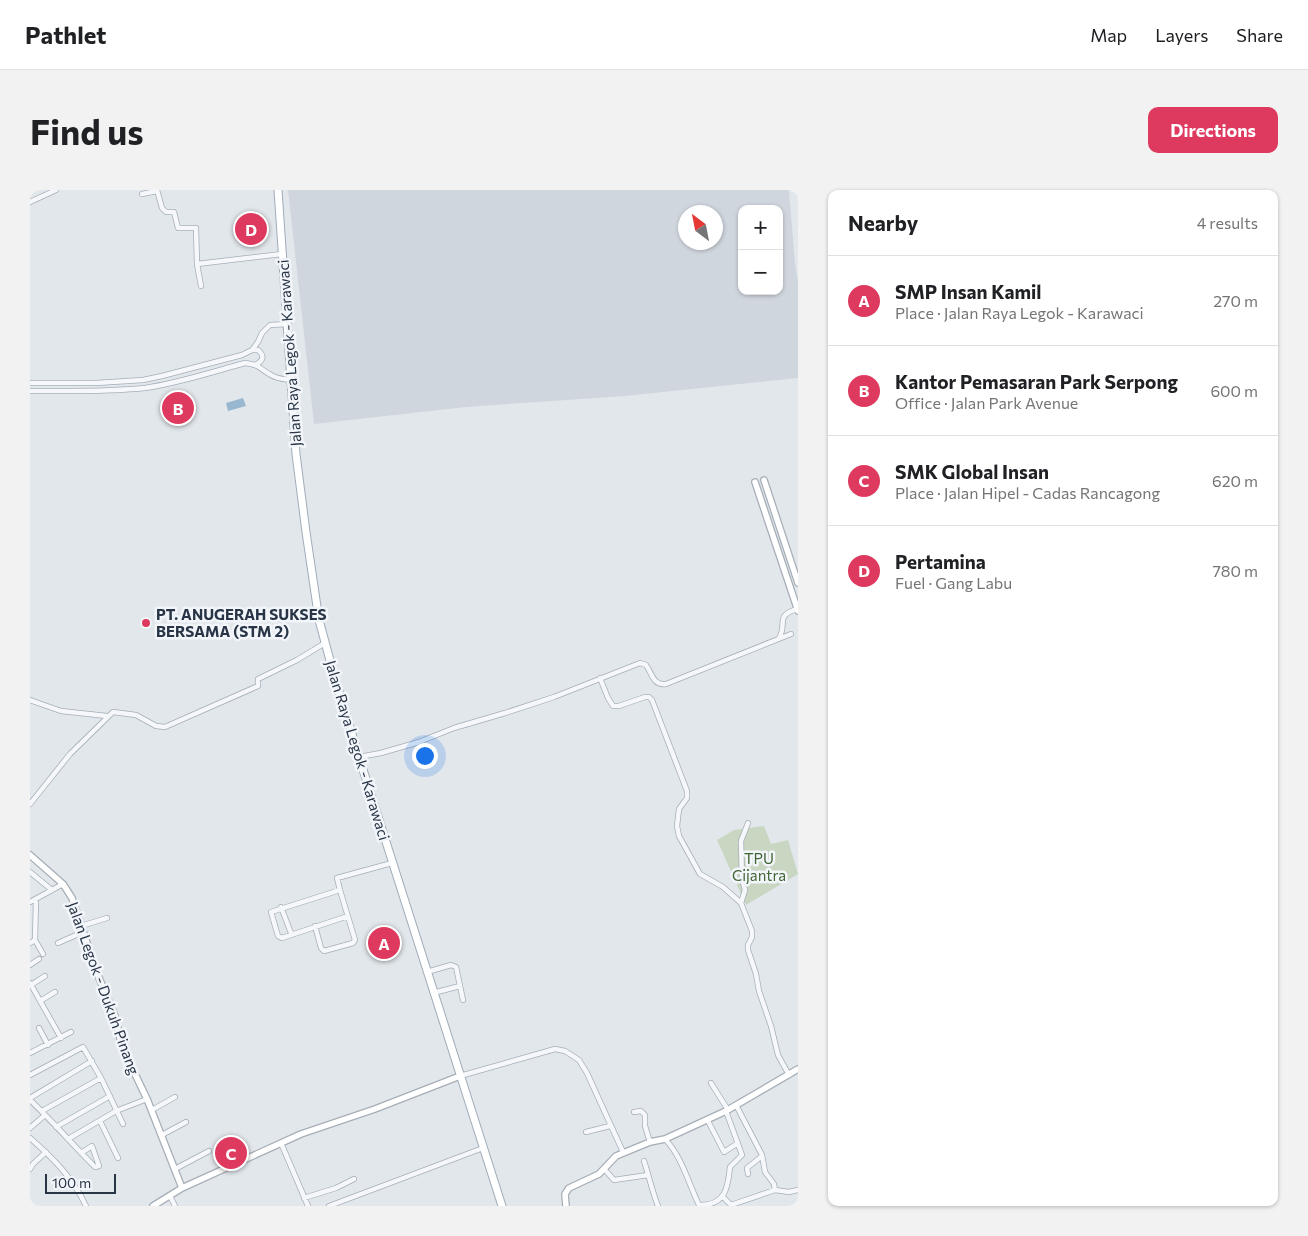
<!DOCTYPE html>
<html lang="en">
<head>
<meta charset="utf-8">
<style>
	:root { --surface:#fff; --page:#f2f2f2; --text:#202124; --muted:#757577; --line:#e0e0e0; --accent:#de3a5f }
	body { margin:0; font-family:Commissioner,sans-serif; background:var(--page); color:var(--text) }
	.controls { position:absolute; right:15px; top:15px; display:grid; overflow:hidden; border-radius:10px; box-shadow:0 1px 4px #0004 }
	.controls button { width:45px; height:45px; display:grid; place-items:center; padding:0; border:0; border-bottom:1px solid var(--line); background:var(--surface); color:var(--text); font:25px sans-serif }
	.compass { position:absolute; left:648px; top:15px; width:45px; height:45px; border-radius:50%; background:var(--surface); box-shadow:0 1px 4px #0004; rotate:328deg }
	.scale { position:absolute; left:15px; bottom:12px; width:71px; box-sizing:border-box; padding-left:5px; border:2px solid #283546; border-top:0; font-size:14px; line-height:18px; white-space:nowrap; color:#283546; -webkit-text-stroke:4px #f2f5f9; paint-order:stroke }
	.you { position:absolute; left:394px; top:565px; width:18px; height:18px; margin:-12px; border:4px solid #fff; border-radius:50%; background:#1a73e8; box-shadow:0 0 0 8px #1a73e833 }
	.badge { display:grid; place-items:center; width:32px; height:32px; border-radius:50%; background:var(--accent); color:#fff; font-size:16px; font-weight:700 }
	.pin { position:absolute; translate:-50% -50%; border:2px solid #fff; box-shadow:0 1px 5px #0006 }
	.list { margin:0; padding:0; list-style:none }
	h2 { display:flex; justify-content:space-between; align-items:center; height:65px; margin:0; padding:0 20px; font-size:21px }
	h2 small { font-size:16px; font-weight:400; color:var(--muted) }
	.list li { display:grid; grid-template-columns:32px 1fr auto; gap:15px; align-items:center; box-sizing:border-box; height:90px; padding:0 20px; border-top:1px solid var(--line) }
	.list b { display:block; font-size:19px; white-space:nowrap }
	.list p { margin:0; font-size:16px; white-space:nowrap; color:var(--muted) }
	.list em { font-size:16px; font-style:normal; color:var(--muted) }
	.map { position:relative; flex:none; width:768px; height:1016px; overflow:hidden; border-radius:10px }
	header { display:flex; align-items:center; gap:30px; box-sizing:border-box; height:70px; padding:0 25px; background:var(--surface); border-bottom:1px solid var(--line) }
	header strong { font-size:24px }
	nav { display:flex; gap:28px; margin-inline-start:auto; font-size:18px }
	.intro { display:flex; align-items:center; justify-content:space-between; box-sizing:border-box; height:120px; padding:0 30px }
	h1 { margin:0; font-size:35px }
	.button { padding:12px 22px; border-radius:10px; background:var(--accent); color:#fff; font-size:18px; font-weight:700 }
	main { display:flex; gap:30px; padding:0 30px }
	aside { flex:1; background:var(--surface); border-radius:10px; box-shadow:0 1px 4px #0004 }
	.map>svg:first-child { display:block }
	.built { fill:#d0d6de; fill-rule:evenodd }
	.green { fill:#c9d7c2 }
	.water { fill:#99b8d0 }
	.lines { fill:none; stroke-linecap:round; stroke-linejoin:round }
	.street-casing { stroke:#a6aeb7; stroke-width:6 }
	.secondary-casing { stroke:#a6aeb7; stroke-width:8 }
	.primary-casing { stroke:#a0acb9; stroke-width:9 }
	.street { stroke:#f5f7fa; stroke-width:4.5 }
	.secondary { stroke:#fff; stroke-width:5.5 }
	.primary { stroke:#fff; stroke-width:7 }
	.poi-dot { fill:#de3a5f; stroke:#f2f5f9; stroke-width:2 }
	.labels { text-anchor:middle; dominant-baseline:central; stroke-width:5; stroke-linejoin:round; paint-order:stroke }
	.street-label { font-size:15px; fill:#283546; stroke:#f2f5f9 }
	.poi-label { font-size:15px; font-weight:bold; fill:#283546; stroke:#f2f5f9; text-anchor:start }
	.park-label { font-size:15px; fill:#406433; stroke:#f2f5f9 }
</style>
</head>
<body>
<header>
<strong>Pathlet</strong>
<nav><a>Map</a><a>Layers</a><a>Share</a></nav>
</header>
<div class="intro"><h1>Find us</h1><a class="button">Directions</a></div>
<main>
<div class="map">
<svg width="768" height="1016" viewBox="0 0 768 1016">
	<rect width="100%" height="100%" fill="#e2e7ec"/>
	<path class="built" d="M258,0H759L765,74L768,92V188L595,206L436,217L284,234ZM712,19H749V101H712ZM656,22H686V52H656Z"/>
	<path class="green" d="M734,636L741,654L758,650L768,684L716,715L687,650L704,640Z"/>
	<path class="water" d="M213,208L216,216L198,221L196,213Z"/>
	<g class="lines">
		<defs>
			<path id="street" d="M127,0L132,18L136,22H144L148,38H166L167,74L252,64
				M112,4L127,1
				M0,12L26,0
				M167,74L171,96
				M222,160H228C234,165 234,170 227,174
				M0,193H66L113,190L132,186L212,165L222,160L228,152L232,143L240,135L257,134
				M0,201C38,201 77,202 115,198C149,193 182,182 215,173C231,175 228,178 241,185C247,189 254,189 261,190
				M749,448C758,434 744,426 767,419
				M570,488L578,508L583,516H589L615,507H619L622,510L657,601V608L649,619L647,636L649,646L670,684L693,697L711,713L722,741V747L718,755V760L726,784L729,801L741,836L748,865L759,885
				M0,510L31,521L77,526
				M329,567L351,563L389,552L424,538L475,523L524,507L610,473L616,475C622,483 623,496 636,494L761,444
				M0,614L40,564L83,522L106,525L126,536L135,537L228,496V489L267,470L295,453
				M0,682L22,700
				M310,700L241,722L248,746L252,748L318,726
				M0,712L33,694
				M711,713L715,700L712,689L711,651L718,633
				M251,717L261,743
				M51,736L77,728
				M285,736L291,758L294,761L323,753L325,750L310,700L307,688L362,673
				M5,750L13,764
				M0,753L5,750L6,709
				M28,753L53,742
				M0,775L9,769
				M397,782L421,775L426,777L433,810
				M0,793L31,848
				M1,795L15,786
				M403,803L430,796
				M10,811L25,802
				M9,838L18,855
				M0,863L41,842
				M0,885L53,857L71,888L93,934
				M430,886L525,859L535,861L549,870L557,883L593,962
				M681,893L698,920
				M0,908L62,871
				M0,910C23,932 43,955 65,977L69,976L62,956L51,963
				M706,915L732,965L735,982L744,994L745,1000L759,1002L768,1000
				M122,920L145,907
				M12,921L71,888
				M604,922L611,921L615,925V936L620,952
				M677,929L694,962L708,953
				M70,931L88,968
				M26,937L80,906
				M0,938L15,925
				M556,942L580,936
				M132,945L156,932
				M0,948C23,968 43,988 56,1016
				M38,949L86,921L117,909
				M635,949C652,967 658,992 669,1015C695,1016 698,998 700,977L712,965L696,921
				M251,953L278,1016
				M614,971C619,986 622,1001 628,1016
				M0,979L3,974L16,962
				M145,979L179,961
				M575,980L584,990L618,985
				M718,984L717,978L732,966
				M140,1006L145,1016
				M693,1007L701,1015L745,1000
				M274,1008L306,998L324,989
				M299,1016L453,958"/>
			<path id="secondary" d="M734,290L768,393
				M725,292L768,421
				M0,665L33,694L42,708L67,783L85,826L92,857L117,909L152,998
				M123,1016L152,998L271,944L345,919L430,886
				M536,1016L535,1004L539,998L569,984L586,966L620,952L635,949L696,921L768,879"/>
			<path id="primary" d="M248,0L266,264L276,342L289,430L304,485L329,567L472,1016"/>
		</defs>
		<use href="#street" class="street-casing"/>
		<use href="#secondary" class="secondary-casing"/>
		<use href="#primary" class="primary-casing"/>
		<use href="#street" class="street"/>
		<use href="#secondary" class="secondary"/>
		<use href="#primary" class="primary"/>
	</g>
	<circle class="poi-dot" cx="116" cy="433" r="5"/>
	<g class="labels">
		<g class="street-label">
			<text transform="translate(259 163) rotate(-94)">Jalan Raya Legok - Karawaci</text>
			<text transform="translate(328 560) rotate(73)">Jalan Raya Legok - Karawaci</text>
			<text transform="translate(74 798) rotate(70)">Jalan Legok - Dukuh Pinang</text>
		</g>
		<g class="poi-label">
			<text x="126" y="424">PT. ANUGERAH SUKSES<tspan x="126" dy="17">BERSAMA (STM 2)</tspan></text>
		</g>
		<g class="park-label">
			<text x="729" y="668">TPU<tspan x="729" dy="17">Cijantra</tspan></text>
		</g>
	</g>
</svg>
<div class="controls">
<button>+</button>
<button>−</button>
</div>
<svg class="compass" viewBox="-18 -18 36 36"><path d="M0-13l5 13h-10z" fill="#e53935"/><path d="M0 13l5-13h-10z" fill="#757577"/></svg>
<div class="scale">100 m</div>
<div class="you"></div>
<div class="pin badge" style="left:354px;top:753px">A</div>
<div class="pin badge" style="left:148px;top:218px">B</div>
<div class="pin badge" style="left:201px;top:963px">C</div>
<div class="pin badge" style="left:221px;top:39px">D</div>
</div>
<aside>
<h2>Nearby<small>4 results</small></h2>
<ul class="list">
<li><span class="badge">A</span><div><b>SMP Insan Kamil</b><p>Place · Jalan Raya Legok - Karawaci</p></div><em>270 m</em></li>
<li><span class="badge">B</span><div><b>Kantor Pemasaran Park Serpong</b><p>Office · Jalan Park Avenue</p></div><em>600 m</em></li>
<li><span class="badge">C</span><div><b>SMK Global Insan</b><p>Place · Jalan Hipel - Cadas Rancagong</p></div><em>620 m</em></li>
<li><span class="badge">D</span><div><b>Pertamina</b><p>Fuel · Gang Labu</p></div><em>780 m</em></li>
</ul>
</aside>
</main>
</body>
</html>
